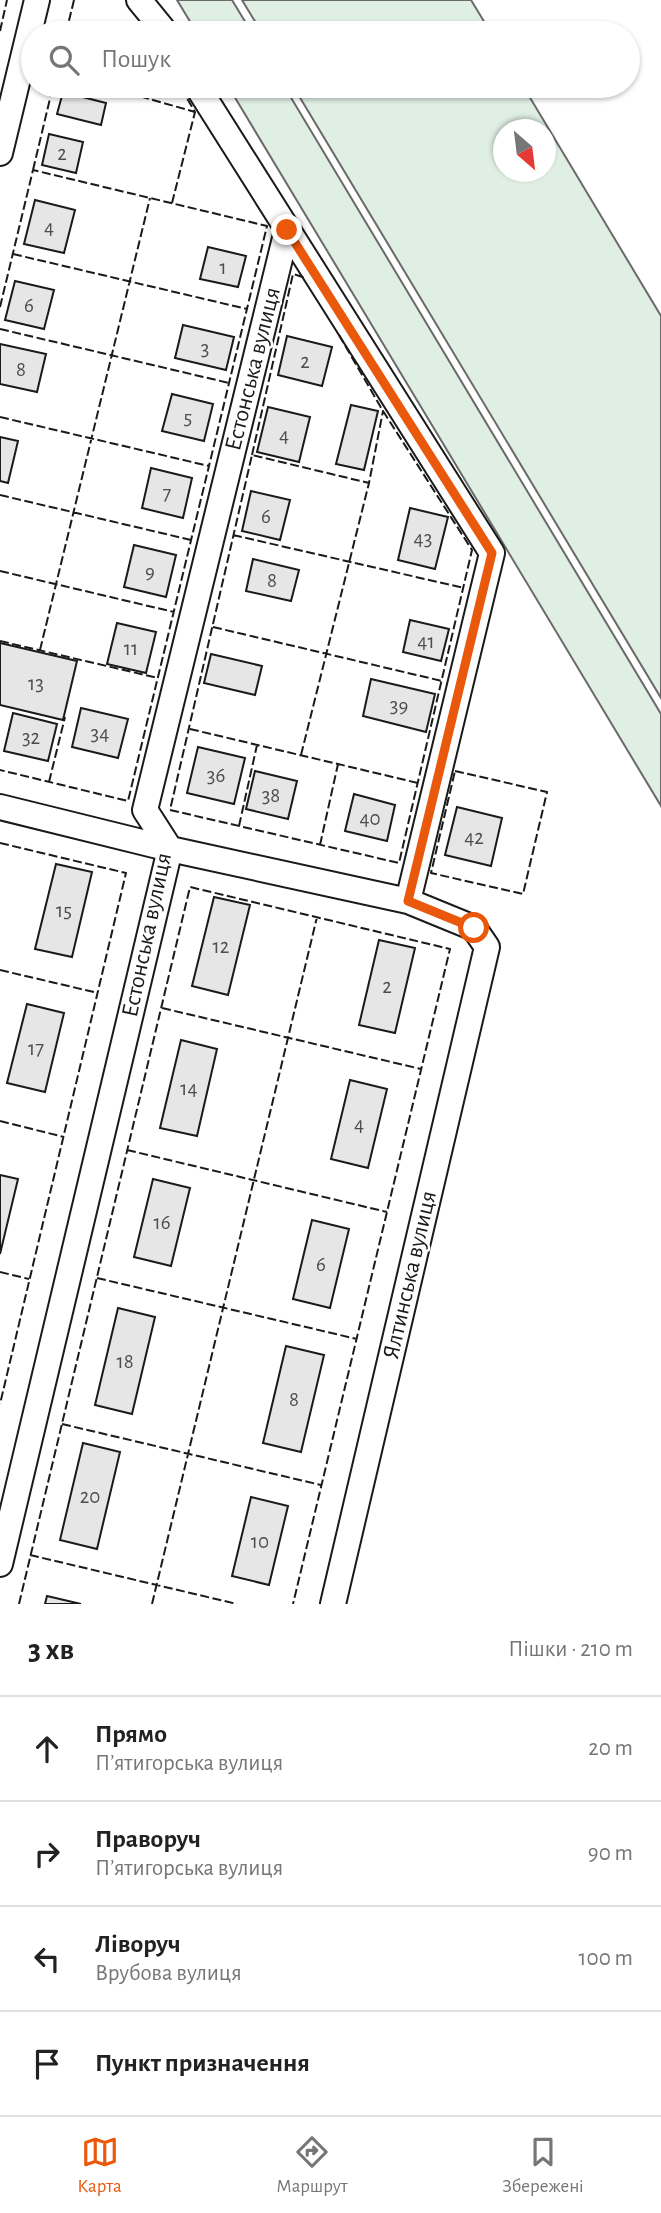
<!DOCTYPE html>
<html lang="uk">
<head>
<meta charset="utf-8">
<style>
	:root { --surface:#fff; --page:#f6f6f6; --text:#222; --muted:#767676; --line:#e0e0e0; --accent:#ea580c }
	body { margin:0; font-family:"Alegreya Sans",sans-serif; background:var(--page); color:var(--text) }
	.compass { position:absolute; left:493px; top:119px; width:63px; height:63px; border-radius:50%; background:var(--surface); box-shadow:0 2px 5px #0004; rotate:152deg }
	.stop { position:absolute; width:21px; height:21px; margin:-16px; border:5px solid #ea580c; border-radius:50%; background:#fff }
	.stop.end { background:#ea580c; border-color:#fff; box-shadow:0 2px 7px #0008 }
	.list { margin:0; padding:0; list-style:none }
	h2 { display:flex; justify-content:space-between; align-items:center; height:91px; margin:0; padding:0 28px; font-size:30px }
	h2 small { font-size:23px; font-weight:400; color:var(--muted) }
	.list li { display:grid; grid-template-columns:46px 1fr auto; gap:21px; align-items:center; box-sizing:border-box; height:105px; padding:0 28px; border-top:2px solid var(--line) }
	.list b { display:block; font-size:26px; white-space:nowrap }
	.list p { margin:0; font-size:23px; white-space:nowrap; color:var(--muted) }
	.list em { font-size:23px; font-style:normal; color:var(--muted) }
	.icon { flex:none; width:38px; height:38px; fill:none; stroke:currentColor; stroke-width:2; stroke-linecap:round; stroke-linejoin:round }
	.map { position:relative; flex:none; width:661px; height:1604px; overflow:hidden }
	.search { position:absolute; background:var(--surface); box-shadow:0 2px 5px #0004; left:21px; right:21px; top:21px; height:77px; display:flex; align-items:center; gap:18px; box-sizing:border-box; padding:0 24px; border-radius:38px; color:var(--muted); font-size:26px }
	.sheet { height:511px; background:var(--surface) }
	nav { display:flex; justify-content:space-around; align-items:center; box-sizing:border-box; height:98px; border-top:2px solid var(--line); background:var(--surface); font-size:19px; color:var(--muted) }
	nav a { display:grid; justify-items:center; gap:4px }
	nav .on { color:var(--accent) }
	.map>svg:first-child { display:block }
	.green { fill:#e0efe3; stroke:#6a6a6a; stroke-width:2; fill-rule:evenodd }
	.building { fill:#e6e6e6; stroke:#1a1a1a; stroke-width:2 }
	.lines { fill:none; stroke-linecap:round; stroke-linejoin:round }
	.minor-casing { stroke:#1a1a1a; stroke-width:28 }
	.minor { stroke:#fff; stroke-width:24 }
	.fence { stroke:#1a1a1a; stroke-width:2; stroke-dasharray:9 3.5; stroke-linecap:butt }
	.route { stroke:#ea580c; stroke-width:9 }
	.labels { text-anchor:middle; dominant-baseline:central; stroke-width:5; stroke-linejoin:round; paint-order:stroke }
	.number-label { font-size:21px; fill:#4d4d4d }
	.street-label { font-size:24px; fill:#1a1a1a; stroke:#fff }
</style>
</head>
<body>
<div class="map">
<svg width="661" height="1604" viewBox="0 0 661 1604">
	<rect width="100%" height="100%" fill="#fff"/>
	<path class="green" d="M177,0H232L252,33H197Z
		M242,0H471L491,33H262Z
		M228,86H284L661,714V806Z
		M293,86H523L661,316V698ZM504,130H546V172H504Z"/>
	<path class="building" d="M63,92L106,103L101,125L57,114Z
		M49,134L83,142L76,173L42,165Z
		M35,200L75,210L64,253L24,244Z
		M208,247L246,256L238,287L200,279Z
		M15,281L54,290L44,329L5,320Z
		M183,325L234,337L226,370L175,358Z
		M287,336L332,347L322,386L278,375Z
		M0,344L46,354L37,392L0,384Z
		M172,394L213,404L204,441L162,431Z
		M351,405L378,411L364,470L336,464Z
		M268,407L310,417L299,462L257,452Z
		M0,437L18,441L8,483L0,481Z
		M151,468L192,478L183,518L142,508Z
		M251,491L290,500L280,540L242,531Z
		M410,508L448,517L435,569L398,560Z
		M134,545L176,555L166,597L124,587Z
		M253,559L299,570L291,601L246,591Z
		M410,620L449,629L441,661L403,652Z
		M117,623L156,632L146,673L107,664Z
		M0,643L77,661L63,720L0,705Z
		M211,654L262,666L255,695L204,683Z
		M371,679L435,694L426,732L363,716Z
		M81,708L128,719L118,758L72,747Z
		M13,713L57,724L48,761L4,751Z
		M198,747L245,758L234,804L187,793Z
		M255,771L297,781L288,819L246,809Z
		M354,794L395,805L387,841L345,831Z
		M457,807L502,818L491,866L445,855Z
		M56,864L92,872L72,957L35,949Z
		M214,897L250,905L228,995L192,986Z
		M379,940L415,948L395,1033L359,1025Z
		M27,1004L64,1013L45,1092L7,1083Z
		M181,1040L217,1049L197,1136L160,1128Z
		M350,1080L387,1089L368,1168L331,1159Z
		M0,1175L18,1179L0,1254Z
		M153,1179L190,1188L171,1266L134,1257Z
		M312,1220L349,1229L330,1308L293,1299Z
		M118,1308L155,1317L132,1414L95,1405Z
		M286,1346L324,1355L301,1452L263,1443Z
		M83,1443L120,1452L97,1549L60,1540Z
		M251,1497L288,1506L269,1585L232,1576Z
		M47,1596L81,1604H45Z"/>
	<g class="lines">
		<defs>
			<path id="minor" d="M139,0L166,33
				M197,86L492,553L408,901
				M0,153L37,0
				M0,807L170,849L408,901L474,928L487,947L333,1604
				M0,1564L170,849L145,810L287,230"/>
		</defs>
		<use href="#minor" class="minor-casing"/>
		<use href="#minor" class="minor"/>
		<path class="fence" d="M142,21L149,33
			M0,31L7,0
			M66,33L74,0
			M104,86L195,112
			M33,170L53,86
			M172,203L195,112L180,86
			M13,254L247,309
			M0,307L33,170L267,226L128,801L0,770
			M0,329L229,383
			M339,335L383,411V414
			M383,411L472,550L399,863L170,810L252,455L369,483Z
			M0,417L209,466
			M252,455L293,274L306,278
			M0,495L191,540
			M233,535L464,588
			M0,571L174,612
			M213,627L442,681
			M0,641L158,678
			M40,650L150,198
			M190,729L418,783
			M301,755L369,483
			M455,771L547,792L523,894L431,873Z
			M49,782L65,717
			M239,826L257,745
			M0,843L126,873L0,1404
			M320,845L338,764
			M0,970L98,993
			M162,1008L421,1069
			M0,1121L64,1137
			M127,1150L387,1212
			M0,1272L29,1279
			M97,1278L357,1339
			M62,1424L321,1485
			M30,1555L237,1604
			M19,1604L190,887L450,949L293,1604
			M152,1604L317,917"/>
	</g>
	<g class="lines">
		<path class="route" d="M287,230L492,553L408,901L474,928"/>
	</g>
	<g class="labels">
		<g class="number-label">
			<text x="62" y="153">2</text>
			<text x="49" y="227">4</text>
			<text x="223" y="267">1</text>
			<text x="29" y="305">6</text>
			<text x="205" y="348">3</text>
			<text x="305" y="361">2</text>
			<text x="21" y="369">8</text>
			<text x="188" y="417">5</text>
			<text x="284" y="435">4</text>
			<text x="167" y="493">7</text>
			<text x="266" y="516">6</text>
			<text x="423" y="538">43</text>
			<text x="150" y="571">9</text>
			<text x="272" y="580">8</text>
			<text x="426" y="641">41</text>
			<text x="131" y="648">11</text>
			<text x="36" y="683">13</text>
			<text x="399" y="705">39</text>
			<text x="100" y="733">34</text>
			<text x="31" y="737">32</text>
			<text x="216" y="775">36</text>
			<text x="271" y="795">38</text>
			<text x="370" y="818">40</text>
			<text x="474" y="837">42</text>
			<text x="64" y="910">15</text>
			<text x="221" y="946">12</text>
			<text x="387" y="986">2</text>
			<text x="36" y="1048">17</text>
			<text x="189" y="1088">14</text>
			<text x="359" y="1124">4</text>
			<text x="162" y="1222">16</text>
			<text x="321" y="1264">6</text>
			<text x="125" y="1361">18</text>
			<text x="294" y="1399">8</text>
			<text x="90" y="1496">20</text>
			<text x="260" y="1541">10</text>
		</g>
		<g class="street-label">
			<text transform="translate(253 369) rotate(-76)">Естонська вулиця</text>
			<text transform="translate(147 935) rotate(-78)">Естонська вулиця</text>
			<text transform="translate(410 1275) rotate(-77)">Ялтинська вулиця</text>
		</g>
	</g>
</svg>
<svg class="compass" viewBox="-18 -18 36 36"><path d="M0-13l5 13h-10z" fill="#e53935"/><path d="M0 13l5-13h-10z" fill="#767676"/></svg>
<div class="stop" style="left:474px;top:928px"></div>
<div class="stop end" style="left:287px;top:230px"></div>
<div class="search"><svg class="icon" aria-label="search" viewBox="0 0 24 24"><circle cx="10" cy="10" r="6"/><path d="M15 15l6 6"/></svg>Пошук</div>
</div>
<section class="sheet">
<h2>3 хв<small>Пішки · 210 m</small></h2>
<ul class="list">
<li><svg class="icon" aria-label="ahead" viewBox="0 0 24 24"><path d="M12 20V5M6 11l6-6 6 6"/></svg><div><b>Прямо</b><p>П’ятигорська вулиця</p></div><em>20 m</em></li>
<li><svg class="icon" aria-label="right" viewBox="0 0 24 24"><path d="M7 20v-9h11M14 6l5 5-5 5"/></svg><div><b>Праворуч</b><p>П’ятигорська вулиця</p></div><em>90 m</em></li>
<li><svg class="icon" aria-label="left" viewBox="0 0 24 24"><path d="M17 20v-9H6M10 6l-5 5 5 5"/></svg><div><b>Ліворуч</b><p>Врубова вулиця</p></div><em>100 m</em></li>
<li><svg class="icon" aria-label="arrive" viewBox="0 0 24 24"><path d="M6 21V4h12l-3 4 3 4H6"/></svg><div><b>Пункт призначення</b></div></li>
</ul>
</section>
<nav>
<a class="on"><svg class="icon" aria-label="map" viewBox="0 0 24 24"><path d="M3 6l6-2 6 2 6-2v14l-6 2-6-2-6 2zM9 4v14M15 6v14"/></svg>Карта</a>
<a><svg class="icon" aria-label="directions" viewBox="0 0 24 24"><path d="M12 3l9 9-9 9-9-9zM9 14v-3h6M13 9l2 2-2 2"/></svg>Маршрут</a>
<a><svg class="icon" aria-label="saved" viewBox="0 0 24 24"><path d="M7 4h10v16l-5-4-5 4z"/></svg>Збережені</a>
</nav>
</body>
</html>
